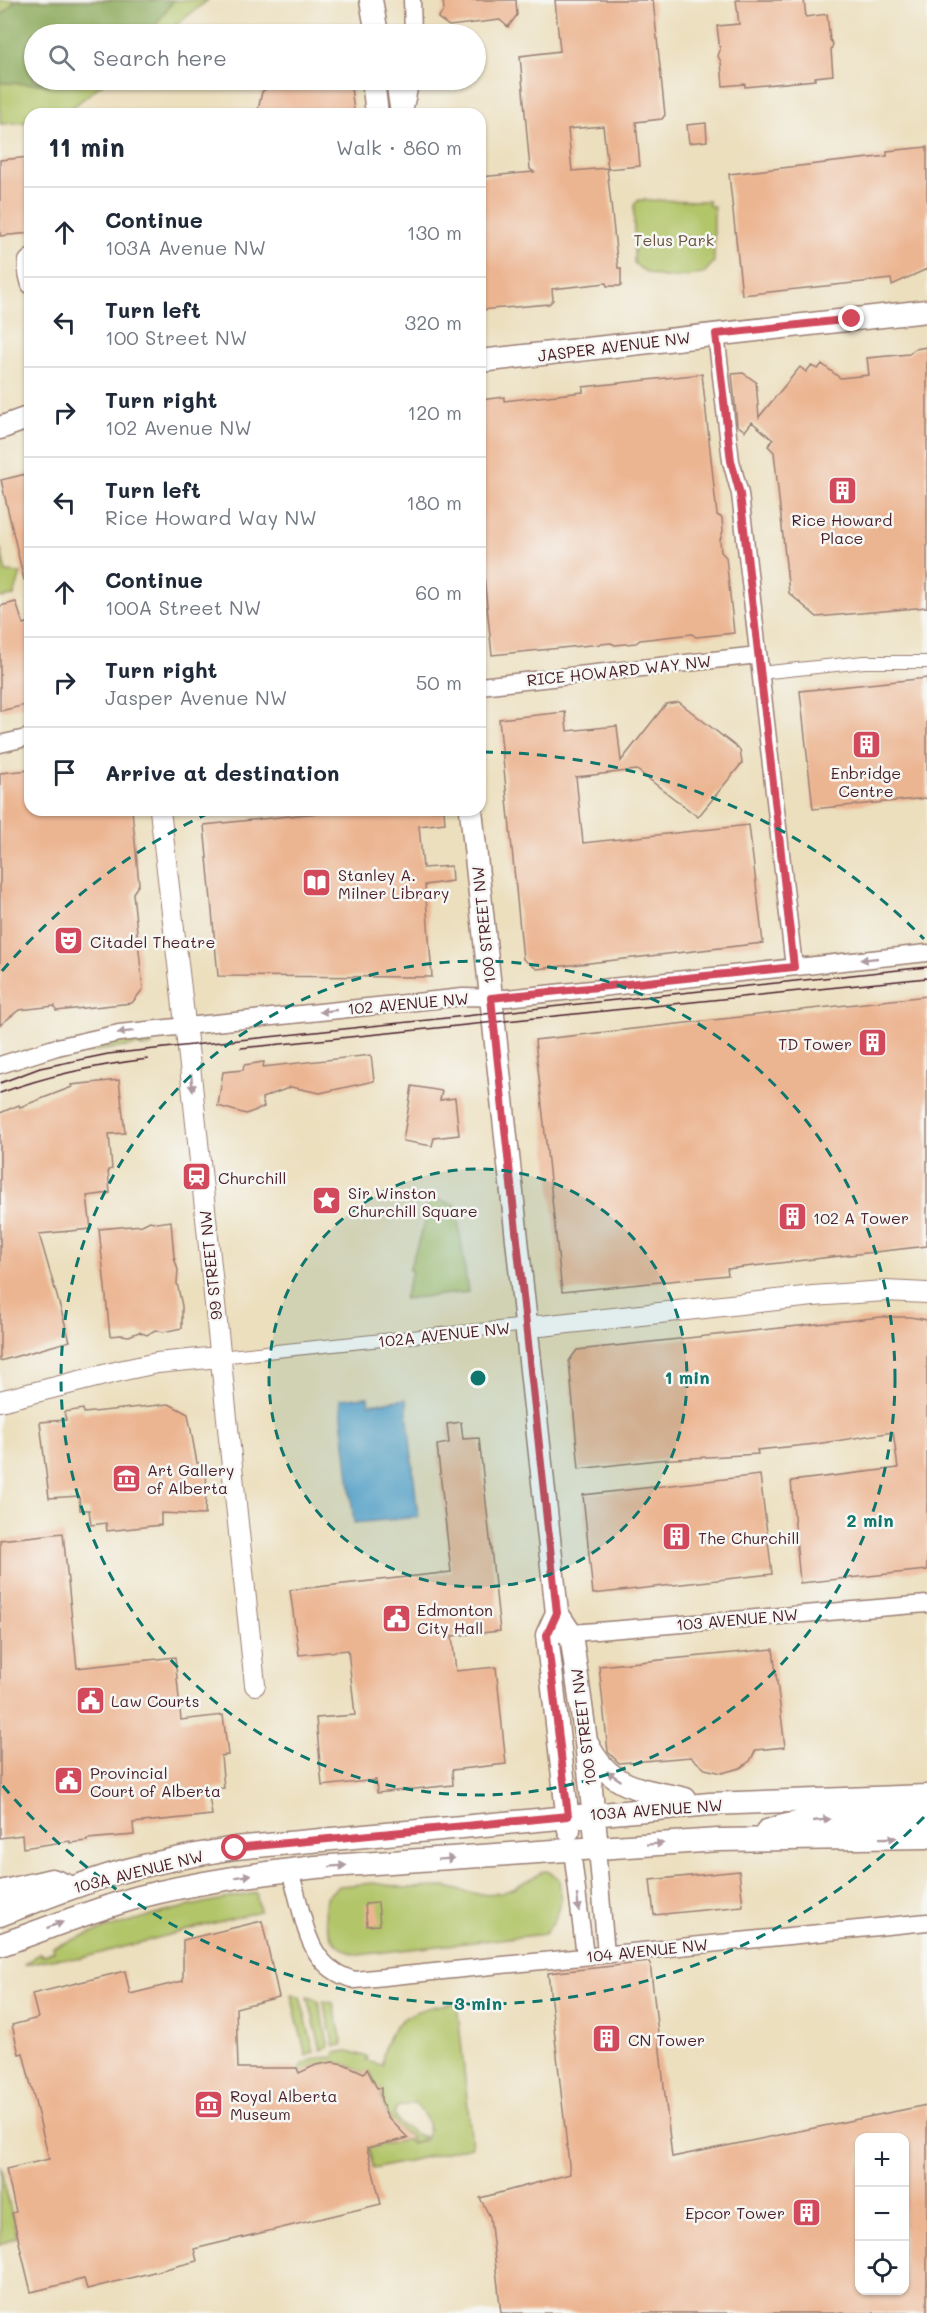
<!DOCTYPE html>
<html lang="en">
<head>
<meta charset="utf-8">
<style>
	:root { --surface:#fff; --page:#f6f6f7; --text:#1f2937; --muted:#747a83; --line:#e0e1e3 }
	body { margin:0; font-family:Mali,sans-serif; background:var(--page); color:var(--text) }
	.controls { position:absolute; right:18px; bottom:18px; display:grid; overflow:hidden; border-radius:12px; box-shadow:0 2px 4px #0004 }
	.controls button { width:54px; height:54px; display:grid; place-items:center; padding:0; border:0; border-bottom:2px solid var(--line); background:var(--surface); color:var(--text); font:30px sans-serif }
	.stop { position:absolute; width:18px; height:18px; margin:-14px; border:4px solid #d1495b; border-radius:50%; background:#fff }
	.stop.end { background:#d1495b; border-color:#fff; box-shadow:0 2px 6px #0008 }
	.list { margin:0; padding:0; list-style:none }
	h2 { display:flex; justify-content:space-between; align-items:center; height:78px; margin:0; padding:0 24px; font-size:26px }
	h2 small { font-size:20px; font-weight:400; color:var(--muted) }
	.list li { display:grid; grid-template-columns:39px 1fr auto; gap:18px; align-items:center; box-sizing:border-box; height:90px; padding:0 24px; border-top:2px solid var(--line) }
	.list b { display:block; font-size:22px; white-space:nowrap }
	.list p { margin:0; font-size:20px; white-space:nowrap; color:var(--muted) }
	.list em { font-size:20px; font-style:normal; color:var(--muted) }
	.icon { flex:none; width:33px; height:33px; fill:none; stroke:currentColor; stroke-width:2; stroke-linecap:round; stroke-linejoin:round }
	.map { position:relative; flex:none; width:927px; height:2313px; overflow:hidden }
	.search { position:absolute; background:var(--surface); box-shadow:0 2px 4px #0004; left:24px; top:24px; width:462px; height:66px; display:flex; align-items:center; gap:15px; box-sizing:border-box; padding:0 21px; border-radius:33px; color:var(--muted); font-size:22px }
	.panel { position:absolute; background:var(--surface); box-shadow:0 2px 4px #0004; left:24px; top:108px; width:462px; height:708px; border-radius:18px }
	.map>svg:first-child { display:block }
	.green { fill:#b2c569; stroke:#7e724a; stroke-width:1.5; fill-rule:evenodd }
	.forest { fill:#8daa5d; stroke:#6c6444; stroke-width:1.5 }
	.water { fill:#60a8d7; stroke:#556481; stroke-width:1.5 }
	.building { fill:#ecb592; fill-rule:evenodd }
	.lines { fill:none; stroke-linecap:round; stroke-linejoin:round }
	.pedestrian-casing { stroke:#9b7f74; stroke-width:14 }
	.minor-casing { stroke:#9b7f74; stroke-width:19 }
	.tertiary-casing { stroke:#9b7f74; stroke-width:22 }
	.secondary-casing { stroke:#9b7f74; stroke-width:25 }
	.pedestrian { stroke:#fff; stroke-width:12 }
	.minor { stroke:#fff; stroke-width:16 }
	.tertiary { stroke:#fff; stroke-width:20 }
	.secondary { stroke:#fff; stroke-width:22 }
	.tram { stroke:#4a1f2b; stroke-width:1.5 }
	.oneway { fill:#ae9aa0 }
	.route { stroke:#d1495b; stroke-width:8 }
	.ring { fill:none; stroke:#0f766e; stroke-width:3; stroke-dasharray:10 8 }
	.labels { text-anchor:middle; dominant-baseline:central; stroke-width:5; stroke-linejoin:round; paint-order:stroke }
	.park-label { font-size:16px; fill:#69513e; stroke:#f6f6f2 }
	.street-label { font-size:16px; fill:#4a1f2b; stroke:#f6f6f2 }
	.poi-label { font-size:16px; fill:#4a1f2b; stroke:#f6f6f2; text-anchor:start }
	.centre { fill:#0f766e; stroke:#f6f6f2; stroke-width:3 }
	.ring-label { font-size:18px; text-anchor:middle; font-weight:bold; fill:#0f766e; stroke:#f6f6f2; stroke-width:5; stroke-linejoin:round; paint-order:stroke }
</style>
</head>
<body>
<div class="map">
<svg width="927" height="2313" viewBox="0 0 927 2313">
	<rect width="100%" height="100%" fill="#f6f6f2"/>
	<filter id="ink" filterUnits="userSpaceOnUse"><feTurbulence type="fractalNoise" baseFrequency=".0167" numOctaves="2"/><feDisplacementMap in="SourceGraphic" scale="12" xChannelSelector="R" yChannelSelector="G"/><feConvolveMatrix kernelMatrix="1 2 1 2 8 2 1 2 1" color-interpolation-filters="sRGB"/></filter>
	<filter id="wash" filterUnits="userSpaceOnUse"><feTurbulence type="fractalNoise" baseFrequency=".008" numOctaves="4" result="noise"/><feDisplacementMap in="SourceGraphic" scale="24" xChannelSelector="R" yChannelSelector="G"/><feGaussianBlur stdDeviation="1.35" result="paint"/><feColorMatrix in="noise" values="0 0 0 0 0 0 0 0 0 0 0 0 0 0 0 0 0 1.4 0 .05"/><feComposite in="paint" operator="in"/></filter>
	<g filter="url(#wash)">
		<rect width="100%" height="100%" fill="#ecdfbe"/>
		<path class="green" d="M0,0H208L164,34H34V80H107L64,114H30V122L0,124Z
			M639,200L709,201V206H714V262L703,274C677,277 654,283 634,263V205Z
			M0,547L6,572L21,573L14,596L0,598Z
			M151,1037L152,1046L141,1047L140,1045L95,1051L57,1059L56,1057L95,1046Z
			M430,1197L456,1205L468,1292L404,1299L412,1271L409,1270L426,1219L424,1218Z
			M544,1871L550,1872L559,1880C563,1906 560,1914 545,1934L358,1955C329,1948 322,1924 326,1897L339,1886L373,1883L407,1888L445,1887L479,1894L501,1893L515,1888Z
			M256,1893L260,1911L78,1959L56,1958L24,1965L40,1953L42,1956L54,1951L53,1947C119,1922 186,1905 256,1893Z
			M291,1995L300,1996L314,2052L306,2056Z
			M308,1997L318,2000L329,2047L321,2050Z
			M323,2001L333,2003L343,2045L334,2046Z
			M457,2003L472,2146L374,2169L368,2148L410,2139L411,2137C391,2125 382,2112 381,2088L378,2091L373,2079L366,2070L367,2073C359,2073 357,2069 350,2066C334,2059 313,2062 301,2075L300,2067C311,2058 320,2057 334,2057L335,2053L348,2051L368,2057L366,2061L382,2065C385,2018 415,2007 457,2003ZM414,2103C425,2115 433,2124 426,2140L411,2143L409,2142L418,2141L425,2137L415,2134C409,2126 399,2129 394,2115L397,2107Z
			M0,2165L17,2237L1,2245H0Z"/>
		<path class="forest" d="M16,0H174L149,34H34V80H77L67,85L0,83V17Z"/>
		<path class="water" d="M368,1397L369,1404L406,1399L418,1517L354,1523L340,1399Z"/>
		<g id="blocks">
			<path class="building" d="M443,0H516L517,15L508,27L500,20L449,26L438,18L444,10Z
				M555,0H653L665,115L662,119L636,122L640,166L608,169L603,126L568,129L572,171L607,168L618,268H621V286H607L606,283L552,289L553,300L549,304L480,310V177L534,172L530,169L520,56L560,51Z
				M736,0H804L806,17L827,14L830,40L833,44L831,50L833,75L815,77V80L745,87V84L723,86L721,62L718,56L720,50L717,26L739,24Z
				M276,80H350L354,111L343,112V114H257L262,92Z
				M706,123L707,141L689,143L687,125Z
				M927,147V269L892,285L891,279L742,295L729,174L887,156V151Z
				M30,157V233L0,236V160Z
				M927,347V607L817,617L789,593L774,452L768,446L773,440L752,422L745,431L737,425L732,374L743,373L756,382L759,417L800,367L806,372L811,366L818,369L822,364L840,378L869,375L867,358L909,354L915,349Z
				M702,374L717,515L722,518L723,531L720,540L721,552L726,557L734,633L696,637L692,634L640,640L636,643L615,645L611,643L492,655L480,538V400L504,397V401L583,392V387Z
				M30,473V579L24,580L1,480Z
				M16,602L23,624L30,622V704L0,711V606Z
				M927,678V798L813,809L800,691Z
				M679,702L740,750L742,763L698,817L637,770L576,777L583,843L749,825L763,943L537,969L523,959L499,719L565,712L567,731L617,726L621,761L666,704Z
				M30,770V810H132L139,884L133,893L143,989L132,1003L56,1011L55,1006L19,1010L0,1025V773Z
				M346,810H444L445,823L419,826L423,868L451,866L452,881L425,885L432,977L218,976L204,825Z
				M927,996V1246L727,1269L728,1275L562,1292L535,1040Z
				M371,1055L374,1081L320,1093L291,1087L262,1098L264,1107L246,1114L218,1106L223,1072L243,1070L244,1065L264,1062L263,1067Z
				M119,1080L125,1133L109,1134L112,1169L108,1170L110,1193L87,1196L91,1229L39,1234L70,1341L0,1361V1113L19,1105L20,1107L72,1087L71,1085Z
				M412,1086L442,1091L440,1100L455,1098L459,1135L434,1138L432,1146L403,1141Z
				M150,1221L157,1223L171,1221L174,1257L178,1270L177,1283L182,1306V1328L163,1332L155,1330L147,1335L139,1332L129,1336L121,1335L110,1336L99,1229L142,1225Z
				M881,1317H910L927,1320V1570L800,1583L791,1481L898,1468L893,1432L816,1444L757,1450L758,1454L657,1460L579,1469L569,1361L577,1350Z
				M169,1404L188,1414L197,1463L207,1464L205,1515L161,1513V1525L107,1531L106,1523L91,1525L89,1510H80L79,1496L49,1498L40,1422L66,1420L64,1412L83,1409L84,1413Z
				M461,1422L463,1439L479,1438L500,1631L452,1636L456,1671L496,1667L506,1764L452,1770L453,1785L377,1793L376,1780L322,1786L316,1718L355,1715L348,1650L299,1655L290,1590L451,1572L437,1445L449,1443L447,1424Z
				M760,1475L772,1574L593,1594L583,1495Z
				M63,1533L77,1668L175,1657L181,1720L223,1715L228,1755L221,1756L224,1788L208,1789L212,1815L133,1823L134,1835L87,1839V1841L70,1843V1841L23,1848L22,1835L0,1838V1540Z
				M773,1649L785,1747L756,1750L750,1761L740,1768L722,1773L705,1769L691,1757L619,1763L608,1752L599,1666Z
				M739,1871L743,1906L654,1915L650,1880Z
				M378,1903L380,1925L367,1926L365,1904Z
				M262,1921L279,1997L236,2008L238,2068H297L299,2073L316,2065L333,2062L344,2064L364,2073L367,2069L377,2088H381V2100L387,2116L408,2138L367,2148L381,2204L194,2249L197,2261L87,2289L84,2279L31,2292L12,2213L16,2212L6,2169L49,2159L23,2053L19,2054L12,2025L38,2018L32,1994L125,1971L130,1994L183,1981V1940Z
				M650,1962L672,2157L927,2105V2313H501L490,2217L480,2198L570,2174L548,1973ZM860,2138H904V2290H860Z"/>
		</g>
	</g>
	<g filter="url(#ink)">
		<use href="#blocks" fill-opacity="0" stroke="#9b7f74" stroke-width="1.5"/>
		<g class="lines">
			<defs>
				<path id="pedestrian" d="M760,673L864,662H927
					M219,1357L527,1325"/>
				<path id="minor" d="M412,0L413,34
					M405,107L411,80
					M30,258L27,261V273L30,285
					M716,334L731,461L740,494L794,967
					M480,686L758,655
					M0,744L30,737
					M0,1065L57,1047L119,1033L463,997L507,998L927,953
					M560,1634L927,1604
					M597,1848L606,1954
					M572,1850L585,1956
					M289,1870C306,1913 302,1967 355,1980L927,1922"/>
				<path id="tertiary" d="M160,810L190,1066L255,1685
					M527,1325L541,1326L813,1296L885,1291L927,1293
					M0,1401L124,1370L157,1363L219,1357"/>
				<path id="secondary" d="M371,0L377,34
					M373,80L377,114
					M397,80L402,114
					M480,361L927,311
					M0,428L30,417
					M471,810L557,1613L571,1634L586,1741L597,1848
					M557,1613L547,1635L569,1830
					M588,1745C610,1789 641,1789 685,1799
					M767,1831C815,1813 876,1817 927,1816
					M0,1892L52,1880L68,1886
					M0,1915C42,1899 83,1882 127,1870C162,1861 199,1854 235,1848L710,1804L927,1796
					M0,1945C46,1929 92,1910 139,1897C197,1882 257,1874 316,1867L718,1840L927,1837"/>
			</defs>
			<use href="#pedestrian" class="pedestrian-casing"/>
			<use href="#minor" class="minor-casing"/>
			<use href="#tertiary" class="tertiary-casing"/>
			<use href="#secondary" class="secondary-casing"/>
			<use href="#pedestrian" class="pedestrian"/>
			<use href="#minor" class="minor"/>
			<use href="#tertiary" class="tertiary"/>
			<use href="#secondary" class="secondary"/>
			<path class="tram" d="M241,1048L927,978
				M0,1083L40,1068L108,1054L927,967
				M0,1093C49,1075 97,1065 148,1059"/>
		</g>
		<defs><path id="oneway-solid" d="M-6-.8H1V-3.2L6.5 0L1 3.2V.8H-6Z" transform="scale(1.5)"/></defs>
		<g class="oneway">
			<use href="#oneway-solid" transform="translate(869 959) rotate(174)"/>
			<use href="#oneway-solid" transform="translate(328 1011) rotate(174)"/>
			<use href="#oneway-solid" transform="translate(126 1032) rotate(173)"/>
			<use href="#oneway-solid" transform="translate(192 1083) rotate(84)"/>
			<use href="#oneway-solid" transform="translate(614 1776) rotate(-146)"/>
			<use href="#oneway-solid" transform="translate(822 1820) rotate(-6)"/>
			<use href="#oneway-solid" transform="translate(888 1838) rotate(-1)"/>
			<use href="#oneway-solid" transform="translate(655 1844) rotate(-4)"/>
			<use href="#oneway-solid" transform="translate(446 1859) rotate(-4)"/>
			<use href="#oneway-solid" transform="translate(338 1866) rotate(-4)"/>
			<use href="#oneway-solid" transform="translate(243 1876) rotate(-9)"/>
			<use href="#oneway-solid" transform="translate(578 1903) rotate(83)"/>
			<use href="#oneway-solid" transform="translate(55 1925) rotate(-20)"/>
		</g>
	</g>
	<g class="lines" filter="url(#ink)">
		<path class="route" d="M235,1848L568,1816L547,1635L557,1613L491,998L794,967L740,494L731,461L716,334L852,319"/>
	</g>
	<circle cx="478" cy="1378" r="209" fill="#0f766e" fill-opacity=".12"/>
	<g class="ring">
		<circle cx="478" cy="1378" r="209"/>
		<circle cx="478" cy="1378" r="417"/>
		<path d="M924 1817A626 626 0 0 1 2 1785M2 971A626 626 0 0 1 213 811M483 752A626 626 0 0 1 924 939"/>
	</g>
	<defs>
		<symbol id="building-square" viewBox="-11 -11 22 22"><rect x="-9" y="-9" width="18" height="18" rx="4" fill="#d1495b" stroke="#f6f6f2"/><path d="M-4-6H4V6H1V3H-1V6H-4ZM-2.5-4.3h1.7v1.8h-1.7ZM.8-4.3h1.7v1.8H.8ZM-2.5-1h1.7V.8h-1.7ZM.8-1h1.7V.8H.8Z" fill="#fff"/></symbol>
		<symbol id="library-square" viewBox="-11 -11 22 22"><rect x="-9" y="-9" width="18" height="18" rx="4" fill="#d1495b" stroke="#f6f6f2"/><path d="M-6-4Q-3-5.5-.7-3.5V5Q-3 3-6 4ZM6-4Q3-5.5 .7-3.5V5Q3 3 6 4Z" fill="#fff"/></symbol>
		<symbol id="theatre-square" viewBox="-11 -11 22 22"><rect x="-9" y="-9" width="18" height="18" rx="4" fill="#d1495b" stroke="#f6f6f2"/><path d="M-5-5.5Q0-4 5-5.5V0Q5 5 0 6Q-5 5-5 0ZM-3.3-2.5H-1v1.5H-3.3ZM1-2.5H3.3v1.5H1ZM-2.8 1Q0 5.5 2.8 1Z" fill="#fff"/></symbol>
		<symbol id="station-square" viewBox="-11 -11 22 22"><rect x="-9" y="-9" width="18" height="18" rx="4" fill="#d1495b" stroke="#f6f6f2"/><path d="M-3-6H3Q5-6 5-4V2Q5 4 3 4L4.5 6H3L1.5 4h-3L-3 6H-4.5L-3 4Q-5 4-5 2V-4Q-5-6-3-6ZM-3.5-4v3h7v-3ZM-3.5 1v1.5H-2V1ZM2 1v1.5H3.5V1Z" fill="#fff"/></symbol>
		<symbol id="sight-square" viewBox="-11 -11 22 22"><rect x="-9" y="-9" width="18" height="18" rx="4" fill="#d1495b" stroke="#f6f6f2"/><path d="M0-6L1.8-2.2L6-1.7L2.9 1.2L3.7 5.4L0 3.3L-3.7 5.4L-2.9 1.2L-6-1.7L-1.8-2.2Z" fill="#fff"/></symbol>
		<symbol id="museum-square" viewBox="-11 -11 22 22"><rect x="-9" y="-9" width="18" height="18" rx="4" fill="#d1495b" stroke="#f6f6f2"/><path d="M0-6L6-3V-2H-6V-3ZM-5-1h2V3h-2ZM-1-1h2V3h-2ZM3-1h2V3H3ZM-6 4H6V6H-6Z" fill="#fff"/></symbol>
		<symbol id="civic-square" viewBox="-11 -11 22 22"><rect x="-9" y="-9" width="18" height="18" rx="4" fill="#d1495b" stroke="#f6f6f2"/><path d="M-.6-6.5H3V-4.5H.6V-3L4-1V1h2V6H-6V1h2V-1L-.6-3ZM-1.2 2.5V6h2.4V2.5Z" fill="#fff"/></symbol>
	</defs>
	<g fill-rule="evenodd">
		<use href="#building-square" x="826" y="474" width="33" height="33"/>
		<use href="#building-square" x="850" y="728" width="33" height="33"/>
		<use href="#library-square" x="300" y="866" width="33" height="33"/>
		<use href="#theatre-square" x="52" y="924" width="33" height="33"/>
		<use href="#building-square" x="856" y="1026" width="33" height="33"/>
		<use href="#station-square" x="180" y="1160" width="33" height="33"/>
		<use href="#sight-square" x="310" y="1184" width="33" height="33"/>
		<use href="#building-square" x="776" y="1200" width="33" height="33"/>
		<use href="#museum-square" x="110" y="1462" width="33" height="33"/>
		<use href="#building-square" x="660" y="1520" width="33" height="33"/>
		<use href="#civic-square" x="380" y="1602" width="33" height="33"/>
		<use href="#civic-square" x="74" y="1684" width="33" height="33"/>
		<use href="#civic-square" x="52" y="1764" width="33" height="33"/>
		<use href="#building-square" x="590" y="2022" width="33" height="33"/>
		<use href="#museum-square" x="192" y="2088" width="33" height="33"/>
		<use href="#building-square" x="790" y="2196" width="33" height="33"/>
	</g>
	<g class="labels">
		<g class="park-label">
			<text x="674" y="239">Telus Park</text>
		</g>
		<g class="street-label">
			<text transform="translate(614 346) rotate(-7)">JASPER AVENUE NW</text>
			<text transform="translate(619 670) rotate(-6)">RICE HOWARD WAY NW</text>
			<text transform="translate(483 925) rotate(-96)">100 STREET NW</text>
			<text transform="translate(408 1003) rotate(-5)">102 AVENUE NW</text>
			<text transform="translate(210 1265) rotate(-96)">99 STREET NW</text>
			<text transform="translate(444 1334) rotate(-6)">102A AVENUE NW</text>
			<text transform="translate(737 1619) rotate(-5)">103 AVENUE NW</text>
			<text transform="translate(583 1727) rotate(-97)">100 STREET NW</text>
			<text transform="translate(656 1809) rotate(-4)">103A AVENUE NW</text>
			<text transform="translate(138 1871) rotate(-14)">103A AVENUE NW</text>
			<text transform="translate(647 1950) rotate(-6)">104 AVENUE NW</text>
		</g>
		<g class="poi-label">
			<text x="842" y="519" text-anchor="middle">Rice Howard<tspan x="842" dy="18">Place</tspan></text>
			<text x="866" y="772" text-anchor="middle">Enbridge<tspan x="866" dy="18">Centre</tspan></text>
			<text x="338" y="874">Stanley A.<tspan x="338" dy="18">Milner Library</tspan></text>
			<text x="90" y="941">Citadel Theatre</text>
			<text x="852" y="1043" text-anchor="end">TD Tower</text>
			<text x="218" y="1177">Churchill</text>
			<text x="348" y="1192">Sir Winston<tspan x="348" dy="18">Churchill Square</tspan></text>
			<text x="813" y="1217">102 A Tower</text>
			<text x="147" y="1469">Art Gallery<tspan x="147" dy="18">of Alberta</tspan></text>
			<text x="698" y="1537">The Churchill</text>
			<text x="417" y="1609">Edmonton<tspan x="417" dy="18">City Hall</tspan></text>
			<text x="111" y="1700">Law Courts</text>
			<text x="90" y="1772">Provincial<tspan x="90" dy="18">Court of Alberta</tspan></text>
			<text x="628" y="2039">CN Tower</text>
			<text x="230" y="2095">Royal Alberta<tspan x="230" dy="18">Museum</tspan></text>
			<text x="785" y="2212" text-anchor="end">Epcor Tower</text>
		</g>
	</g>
	<circle cx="478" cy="1378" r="9" class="centre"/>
	<g class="ring-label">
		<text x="687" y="1384">1 min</text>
		<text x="870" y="1527">2 min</text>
		<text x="478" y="2010">3 min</text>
	</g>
</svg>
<div class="controls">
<button>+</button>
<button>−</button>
<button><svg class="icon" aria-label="locate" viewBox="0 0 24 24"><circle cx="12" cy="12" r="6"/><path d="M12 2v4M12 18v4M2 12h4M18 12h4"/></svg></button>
</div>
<div class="stop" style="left:235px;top:1848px"></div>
<div class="stop end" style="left:852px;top:319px"></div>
<div class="search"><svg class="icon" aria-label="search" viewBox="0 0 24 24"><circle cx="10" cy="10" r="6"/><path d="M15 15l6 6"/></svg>Search here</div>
<section class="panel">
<h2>11 min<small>Walk · 860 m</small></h2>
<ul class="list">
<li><svg class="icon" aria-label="ahead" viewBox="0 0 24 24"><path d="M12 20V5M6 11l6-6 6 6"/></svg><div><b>Continue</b><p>103A Avenue NW</p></div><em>130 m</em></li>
<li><svg class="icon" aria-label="left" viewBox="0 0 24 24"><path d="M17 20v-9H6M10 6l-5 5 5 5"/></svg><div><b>Turn left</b><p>100 Street NW</p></div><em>320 m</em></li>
<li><svg class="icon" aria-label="right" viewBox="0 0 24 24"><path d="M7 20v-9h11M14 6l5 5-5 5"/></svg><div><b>Turn right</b><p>102 Avenue NW</p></div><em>120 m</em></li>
<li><svg class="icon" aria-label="left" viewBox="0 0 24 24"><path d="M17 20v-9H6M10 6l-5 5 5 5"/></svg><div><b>Turn left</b><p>Rice Howard Way NW</p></div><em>180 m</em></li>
<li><svg class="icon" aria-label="ahead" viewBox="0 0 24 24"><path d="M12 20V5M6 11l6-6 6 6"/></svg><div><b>Continue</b><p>100A Street NW</p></div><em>60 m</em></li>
<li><svg class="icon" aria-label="right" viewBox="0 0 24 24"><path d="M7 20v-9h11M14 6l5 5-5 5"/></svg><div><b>Turn right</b><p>Jasper Avenue NW</p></div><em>50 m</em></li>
<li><svg class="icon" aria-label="arrive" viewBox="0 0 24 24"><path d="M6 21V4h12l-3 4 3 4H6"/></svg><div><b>Arrive at destination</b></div></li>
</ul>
</section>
</div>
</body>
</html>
